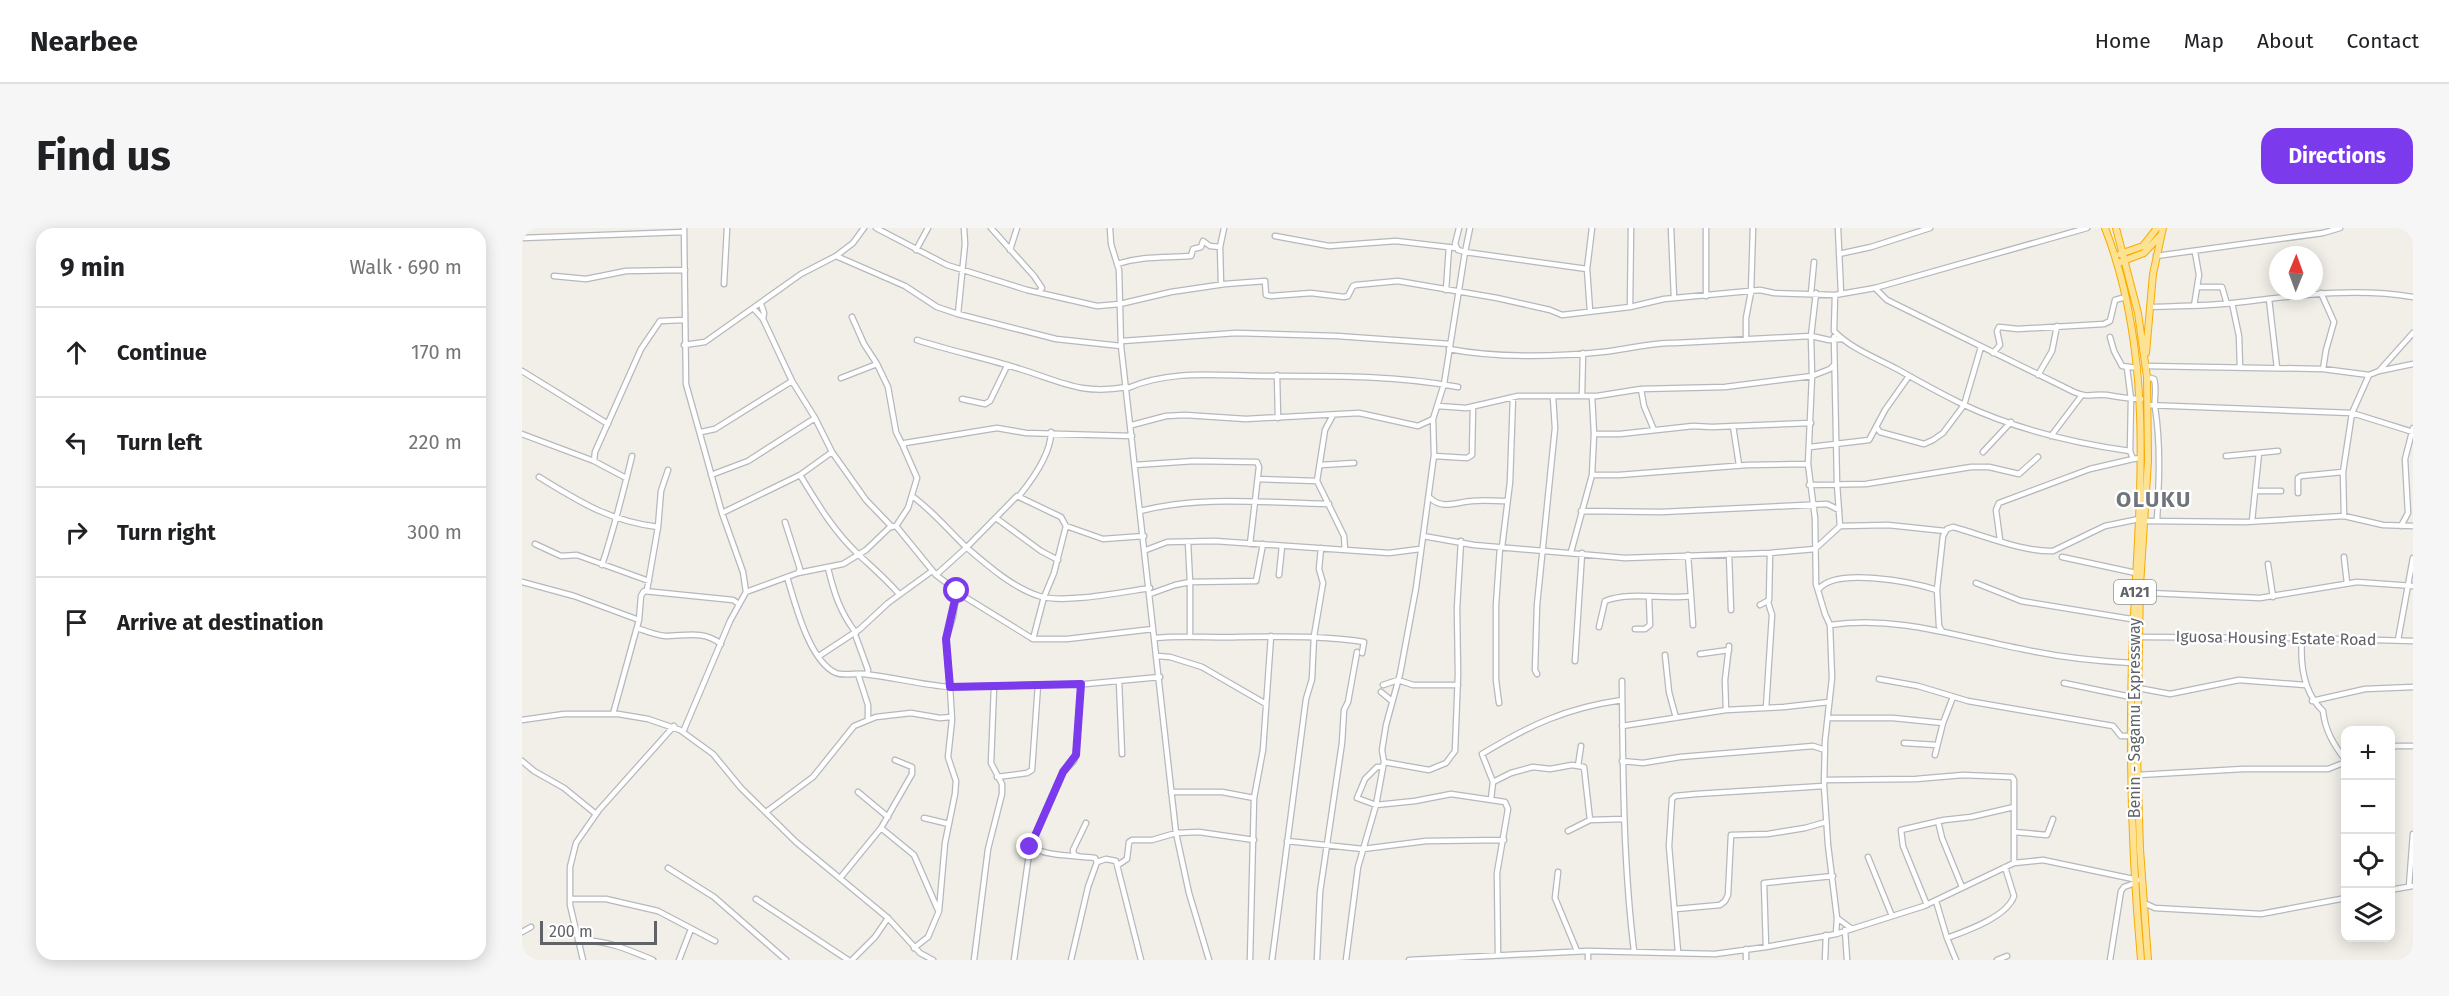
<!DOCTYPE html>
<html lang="en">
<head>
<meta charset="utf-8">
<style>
	:root { --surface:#fff; --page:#f6f6f6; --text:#202124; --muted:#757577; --line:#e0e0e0; --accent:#7c3aed }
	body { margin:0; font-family:"Fira Sans",sans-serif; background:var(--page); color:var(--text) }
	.controls { position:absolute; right:18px; bottom:18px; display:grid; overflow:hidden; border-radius:12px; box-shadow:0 3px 15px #0003 }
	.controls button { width:54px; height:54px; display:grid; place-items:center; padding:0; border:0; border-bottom:2px solid var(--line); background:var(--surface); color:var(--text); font:30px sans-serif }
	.compass { position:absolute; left:1747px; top:18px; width:54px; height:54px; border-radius:50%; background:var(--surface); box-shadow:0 3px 15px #0003; rotate:1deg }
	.scale { position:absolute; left:18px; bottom:15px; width:117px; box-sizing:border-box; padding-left:6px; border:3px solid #5f6368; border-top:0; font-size:16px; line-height:21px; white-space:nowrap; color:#5f6368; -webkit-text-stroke:4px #fff; paint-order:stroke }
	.stop { position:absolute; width:18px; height:18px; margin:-14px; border:4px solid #7c3aed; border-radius:50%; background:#fff }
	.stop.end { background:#7c3aed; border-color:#fff; box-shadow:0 2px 6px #0008 }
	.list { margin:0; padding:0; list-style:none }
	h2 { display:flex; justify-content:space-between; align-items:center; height:78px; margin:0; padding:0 24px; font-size:26px }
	h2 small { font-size:20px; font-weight:400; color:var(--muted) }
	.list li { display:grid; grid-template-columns:39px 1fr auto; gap:18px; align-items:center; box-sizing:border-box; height:90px; padding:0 24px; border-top:2px solid var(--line) }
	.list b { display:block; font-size:22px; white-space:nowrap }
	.list em { font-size:20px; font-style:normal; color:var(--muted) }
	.icon { flex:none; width:33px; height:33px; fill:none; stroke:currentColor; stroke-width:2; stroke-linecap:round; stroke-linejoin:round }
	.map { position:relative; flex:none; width:1891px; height:732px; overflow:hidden; border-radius:18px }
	header { display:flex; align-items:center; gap:36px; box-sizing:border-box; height:84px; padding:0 30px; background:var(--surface); border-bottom:2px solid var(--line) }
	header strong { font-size:28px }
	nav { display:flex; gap:33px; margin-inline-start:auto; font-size:21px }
	.intro { display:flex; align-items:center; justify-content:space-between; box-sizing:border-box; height:144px; padding:0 36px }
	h1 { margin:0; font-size:42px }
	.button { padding:15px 27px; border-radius:18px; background:var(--accent); color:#fff; font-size:21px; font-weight:700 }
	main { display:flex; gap:36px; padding:0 36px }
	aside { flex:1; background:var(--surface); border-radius:18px; box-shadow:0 3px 15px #0003 }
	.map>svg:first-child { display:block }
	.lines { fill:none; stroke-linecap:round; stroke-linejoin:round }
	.minor-casing { stroke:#b5b8bc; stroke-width:7 }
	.highway-casing { stroke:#f9ab00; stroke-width:8 }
	.minor { stroke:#fff; stroke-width:4.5 }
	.highway { stroke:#fde293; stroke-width:6 }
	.route { stroke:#7c3aed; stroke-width:8 }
	.labels { text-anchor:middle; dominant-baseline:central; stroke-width:4.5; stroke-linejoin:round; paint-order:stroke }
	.shield { fill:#fff; stroke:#8f9295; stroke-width:1.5 }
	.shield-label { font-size:15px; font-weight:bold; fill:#5f6368 }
	.street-label { font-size:16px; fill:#5f6368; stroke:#fff }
	.district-label { font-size:22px; font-weight:bold; letter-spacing:1.5px; fill:#70757a; stroke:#fff }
</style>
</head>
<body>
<header>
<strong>Nearbee</strong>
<nav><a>Home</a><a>Map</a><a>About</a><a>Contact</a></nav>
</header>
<div class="intro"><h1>Find us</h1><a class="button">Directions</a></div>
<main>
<aside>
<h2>9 min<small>Walk · 690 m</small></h2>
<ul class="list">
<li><svg class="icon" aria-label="ahead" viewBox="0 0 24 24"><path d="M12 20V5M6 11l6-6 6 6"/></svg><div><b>Continue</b></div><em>170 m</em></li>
<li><svg class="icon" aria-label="left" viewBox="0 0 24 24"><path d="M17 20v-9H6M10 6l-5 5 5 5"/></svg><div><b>Turn left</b></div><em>220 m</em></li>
<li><svg class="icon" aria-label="right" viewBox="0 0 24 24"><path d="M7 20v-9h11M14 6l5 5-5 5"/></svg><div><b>Turn right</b></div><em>300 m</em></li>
<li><svg class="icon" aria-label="arrive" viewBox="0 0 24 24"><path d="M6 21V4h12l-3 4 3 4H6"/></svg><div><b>Arrive at destination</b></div></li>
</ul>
</aside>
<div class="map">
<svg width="1891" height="732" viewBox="0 0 1891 732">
	<rect width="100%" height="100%" fill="#f1efe8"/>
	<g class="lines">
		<defs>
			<path id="minor" d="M162,0L164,156L200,285L221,344L224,364
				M354,0L425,37L505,62L575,78L598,76L649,64L703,56L743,53L744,67L749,68L789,65L822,69L826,68L831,58L834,57L876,53L975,70L1028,82L1040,87L1108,79L1142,71L1238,62L1252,65L1313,67L1353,60L1565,0
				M469,0L512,48L520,60L517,64
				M588,0L589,16L597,42L599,118L654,605L667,665L687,732
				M948,0L943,24L1065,41
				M1149,0L1152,70
				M1184,0V68
				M1316,0L1319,65
				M753,8L807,18L874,13L934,20
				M0,10L162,4
				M394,22L406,0
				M488,22L495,0
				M1317,26L1349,19L1408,0
				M314,28L383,58L415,79L436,86L534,111L599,118
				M1634,28L1801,5L1818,0
				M595,36C620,28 643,30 669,28L671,21L679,19L681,13L688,18L698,19
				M32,48L64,51L104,43L163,42
				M202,56L205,0
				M699,56L698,19L702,0
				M1677,59H1700L1705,76
				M1353,60L1365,72L1552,164C1568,171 1571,165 1585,167C1596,169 1607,171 1619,171
				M924,62L927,19
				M1289,65L1292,34
				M1294,65L1289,108L1290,148L1286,236L1293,290L1294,356L1303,386L1308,397L1310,450L1303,513L1302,558L1306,617L1315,690L1314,706
				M1799,65L1812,94L1804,122L1801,141
				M1313,67L1312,103C1328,120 1354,130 1375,141C1396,153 1418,165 1440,176C1493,201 1551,215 1608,223L1611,231L1619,230
				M1747,71L1755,140
				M1710,75L1717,108L1718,139
				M239,76L242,85L241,91
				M1672,78L1677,47L1673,24
				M1108,79L1109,0
				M1628,79C1656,78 1684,78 1712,75C1772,68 1830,59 1891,69
				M232,81L241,91L270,153L293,190L310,224L344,272L370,299
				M1068,83L1065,41L1070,0
				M436,86L443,16L442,0
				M330,89L342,116L355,136L366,159L374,204L381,218
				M1312,109L1315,256L1318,298
				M1588,109L1592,123L1600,138L1616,140
				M1224,111V90L1229,64L1231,0
				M395,112C429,123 464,130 498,141C540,154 559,167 605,159
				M600,113L714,105L815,108L928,116
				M162,117L183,114L279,46L314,28L331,15L342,0
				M927,121C973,130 1033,129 1080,124C1104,122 1128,114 1153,115L1289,108L1307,112L1320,111
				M1471,125L1478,117L1475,103L1477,99L1496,101L1582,96L1588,93L1593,72L1604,69
				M1624,138L1801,141L1847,147
				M1605,140L1609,171L1608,223
				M0,143L86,196
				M1857,143L1891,136
				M755,147L756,190
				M1516,147L1530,123L1535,98
				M1625,149L1632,151C1635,160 1632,170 1633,179C1639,218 1637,254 1635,293
				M319,150L355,136
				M606,160C649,141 696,148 742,148C807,148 872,147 936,159
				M1119,161L1122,178L1132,202
				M1060,167L1061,125
				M440,171L463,176L468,173L485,138
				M1625,177L1830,185L1891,204
				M916,178L944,180L996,168H1075L1119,161L1203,159L1290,148L1308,141L1311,138
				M811,187L803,202L795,253L822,308L823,322
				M610,197L644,188L663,187L724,191L837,185L896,198L911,191
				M1211,198L1217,237
				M1355,200L1358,204L1402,216L1411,212L1421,205L1442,177L1459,119
				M179,204L193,201L270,153
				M0,206L72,233L104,250
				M1072,206H1098L1171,198L1190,199L1289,195
				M1529,208L1560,167
				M1288,219L1347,212L1363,182L1387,148
				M1461,224L1489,194
				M912,228L945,230L950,227L951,179
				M1704,228L1756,223
				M72,233L73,224L119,121L138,93L162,92
				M613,237L672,233L735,234L737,239L728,316
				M799,237L832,235
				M189,247L226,233L293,190
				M278,247C295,275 312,304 337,327C351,340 364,351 377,366
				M1070,247H1097L1225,237L1286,236
				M17,249C58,274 87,293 136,299
				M736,251L795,253
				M1287,257L1344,256L1449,239H1467L1497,246L1516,229
				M1734,263H1759
				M1776,265V250L1779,248L1821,244
				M390,268C411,283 426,302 444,319C465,337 491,360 517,368C542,376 601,364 628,360
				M497,268C510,252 529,226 529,204
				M908,270C921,282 935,274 950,273C961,272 973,273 985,273
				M618,283C680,267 744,275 807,276
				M1059,283L1140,284L1305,276L1317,282
				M200,285L278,247L310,224
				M1822,288L1821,244L1830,185L1847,147L1857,143L1891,105
				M474,290L519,323L536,332
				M1624,293L1723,294L1822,288L1861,297L1891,298
				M1730,293L1737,225
				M263,294L278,341L276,345
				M374,298L386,280L395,250L381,218L383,215L475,200L504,205L610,208
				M544,298L581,311L622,308
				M1879,298L1886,285L1883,231L1891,200
				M901,308L952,317L1103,330L1248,325L1293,321L1318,298L1366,297L1423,303
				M1478,312L1474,282L1477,275L1568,241L1611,231
				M13,316L39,328L55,327L127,353
				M980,319L988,254L991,169
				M624,322L645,314L693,313L867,325L898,321
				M1049,324L1070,247L1072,206L1070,168
				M1207,326L1209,382
				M1540,329L1614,345
				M1822,329L1825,355
				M1746,336L1751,369
				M80,337C92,301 101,265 110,228
				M306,340C312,365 318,384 334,405
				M414,347L445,319L495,268L539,289L544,298L532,345L522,369L511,411
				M757,347L760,318
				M265,349C273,375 287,433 314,445C322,448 334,445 342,446C371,449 399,457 428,459L424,411L431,389L435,363
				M0,354L52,368L117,392
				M1454,355L1499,373L1615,392
				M1618,358L1628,365L1738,370L1835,354L1891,358
				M1297,361C1314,339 1390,354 1415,362
				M125,362L136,299L139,263L146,242
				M628,366L653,357L668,354L666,314
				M1169,368L1171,397
				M1238,377L1247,372L1248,325
				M1308,397C1374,387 1437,409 1500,421C1536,429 1573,433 1610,435
				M1077,399L1083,373C1109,363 1141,372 1169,368L1166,327
				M115,400C124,403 133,407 143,408C164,408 181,402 199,416
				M1113,401H1123L1128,397L1127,369
				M1420,403L1417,398L1415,362L1421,308L1425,301L1431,299C1461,307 1500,324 1531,323L1583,298L1617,291
				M668,407V354L734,353L741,316
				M334,409L346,442L345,446
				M1617,409L1780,410L1891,413
				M633,410C662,407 689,410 717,409C759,409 800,407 842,414L840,425
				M1780,410C1778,436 1781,464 1801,483C1803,503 1812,517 1824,533
				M1876,412L1891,330
				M1178,426L1207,422
				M1143,427L1147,464L1154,490
				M297,428L338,401L366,375L410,343
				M635,428L648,429L680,439L744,476
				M1053,433L1060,325
				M336,446L346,477V491
				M1015,446L1013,442L1015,377L1033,200L1031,169
				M1357,451L1396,458L1446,473L1591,498L1599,508H1608
				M597,453L600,526
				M1100,453C1101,543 1101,633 1112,723
				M1542,455L1609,469
				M861,457L876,452L891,457H936
				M1616,460L1648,466L1717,452L1783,457
				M859,464L870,473
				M1790,473L1843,461L1891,459
				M977,475L974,452V377L978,319
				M1244,480L1250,387L1246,374
				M1204,482L1203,452L1207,418
				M91,486L117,392L119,368L122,363L211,372L217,376
				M1307,490H1371L1421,495
				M0,492L42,486H96L126,491L158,502L191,526L219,560L274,614L366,690L398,725L411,732
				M1100,498L1204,482L1262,479L1307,474
				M161,504L208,393L224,364L276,345L321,336L344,322L368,299L374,298L414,347L443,369L511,411H545L631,401
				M1382,515L1415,517
				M1868,521L1873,518H1891
				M1413,527L1421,495L1431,469
				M0,533L12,543L42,560L74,586
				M1100,533L1121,535L1158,529L1291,518L1303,522
				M862,534L907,542L924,535L933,523L936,446L935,380L939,313
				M1056,538L1059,518
				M861,539H855L843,551L835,570L854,577L893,573L929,566L983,574L986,581L975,645L976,726
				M1616,547L1721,541H1806L1824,534
				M475,549L505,545L510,542L516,457
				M1302,552L1394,551L1441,547L1490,549L1492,552V635
				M971,554L960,526C1008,497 1044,480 1100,472
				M336,564L366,589
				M649,564H700L732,570
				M969,571L971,554L989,545L1011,539L1028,541L1050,537L1062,539L1068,592
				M244,584L291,549L332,498L354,489L389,485L418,490L429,489
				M402,590L427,596
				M1416,593L1420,610L1440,659
				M359,600L392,627L416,682
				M1046,603L1068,592L1102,591
				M1492,604L1525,607L1531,591
				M765,613L841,621L904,613L982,612
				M508,619C529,629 550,627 573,630L575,634L584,631L594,633L619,732
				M556,628L552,627L551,622L564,595
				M1346,629L1370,688
				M596,637L605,631L607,614L610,612H630L654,605L677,604L732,612
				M146,640L192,669L264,732
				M1036,644L1033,670L1055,723
				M319,649L359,600L390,546V539L373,532
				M1887,658L1891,606
				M1868,662L1891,658
				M48,671H84L136,683L193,713
				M234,671L326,732
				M1414,673L1425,710L1434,732
				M1622,675L1633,680L1739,686L1824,670
				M1405,677L1381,618L1379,602L1422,592L1449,589L1492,579
				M1154,681L1198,677L1203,673L1206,667L1209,607L1246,606L1283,600L1304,594
				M1315,690L1330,701
				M1323,702L1325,732
				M0,704L9,699
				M1425,710C1444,703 1485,689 1492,668L1483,639
				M56,712C84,712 105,721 131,732
				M1244,719L1242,655L1311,648
				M392,720L406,709L417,683L423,615L433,566L434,553L426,529L430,492L428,459L563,456L638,449
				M1066,723V732
				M1156,724L1147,618L1150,571L1153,568L1174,566L1302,558
				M61,732L48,677V639L54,615L77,582L152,498
				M157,732L169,701
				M330,732L353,709L366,690
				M452,732L466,621L480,566V556L469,535L472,459
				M492,732L508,619L541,544L552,533L554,527L559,456
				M549,732L566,659L575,634
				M728,732L732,570L741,522L749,408
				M750,732L784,471L790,451L792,408L801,355L797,341L799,320
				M795,732L798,664L820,515L822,482L826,474L835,424
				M824,732L836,639L854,577L862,534L860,522L864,497L878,446L894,360L912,227L911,191L922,156L943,24L936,22L933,16L937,0
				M887,732L1066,723L1193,726L1244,719L1314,706L1402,678L1492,635L1521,632L1616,652
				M1224,732V721
				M1303,732L1304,707
				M1475,732L1485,728
				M1588,732L1599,663L1602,659L1613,655"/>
			<path id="highway" d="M1583,0C1637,139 1615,287 1610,432C1607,532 1610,632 1619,732
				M1594,0L1616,85L1625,149L1626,233L1618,358L1615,526L1618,621L1626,732
				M1598,26L1621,18L1635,0
				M1596,35L1622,25L1638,8
				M1624,125L1631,46L1641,0"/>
		</defs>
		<use href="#minor" class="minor-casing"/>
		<use href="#highway" class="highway-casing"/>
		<use href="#minor" class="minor"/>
		<use href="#highway" class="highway"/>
	</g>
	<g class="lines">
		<path class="route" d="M435,363L424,411L428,459L559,456L554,527L541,544L508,619"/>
	</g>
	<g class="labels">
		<rect class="shield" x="1592" y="352" width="42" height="24" rx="4.5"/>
		<g class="shield-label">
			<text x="1613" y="364">A121</text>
		</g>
		<g class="street-label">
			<text transform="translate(1754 410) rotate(1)">Iguosa Housing Estate Road</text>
			<text transform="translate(1612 490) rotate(-90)">Benin - Sagamu Expressway</text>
		</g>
		<g class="district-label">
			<text x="1632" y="271">OLUKU</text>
		</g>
	</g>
</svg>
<div class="controls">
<button>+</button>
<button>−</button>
<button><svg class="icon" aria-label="locate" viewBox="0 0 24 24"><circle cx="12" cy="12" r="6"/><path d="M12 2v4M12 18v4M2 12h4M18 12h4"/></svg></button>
<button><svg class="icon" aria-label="layers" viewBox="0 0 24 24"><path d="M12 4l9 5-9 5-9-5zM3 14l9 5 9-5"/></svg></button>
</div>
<svg class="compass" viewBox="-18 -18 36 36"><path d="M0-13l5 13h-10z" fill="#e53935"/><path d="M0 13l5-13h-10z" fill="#757577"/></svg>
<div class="scale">200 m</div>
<div class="stop" style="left:435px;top:363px"></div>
<div class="stop end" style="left:508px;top:619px"></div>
</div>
</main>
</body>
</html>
